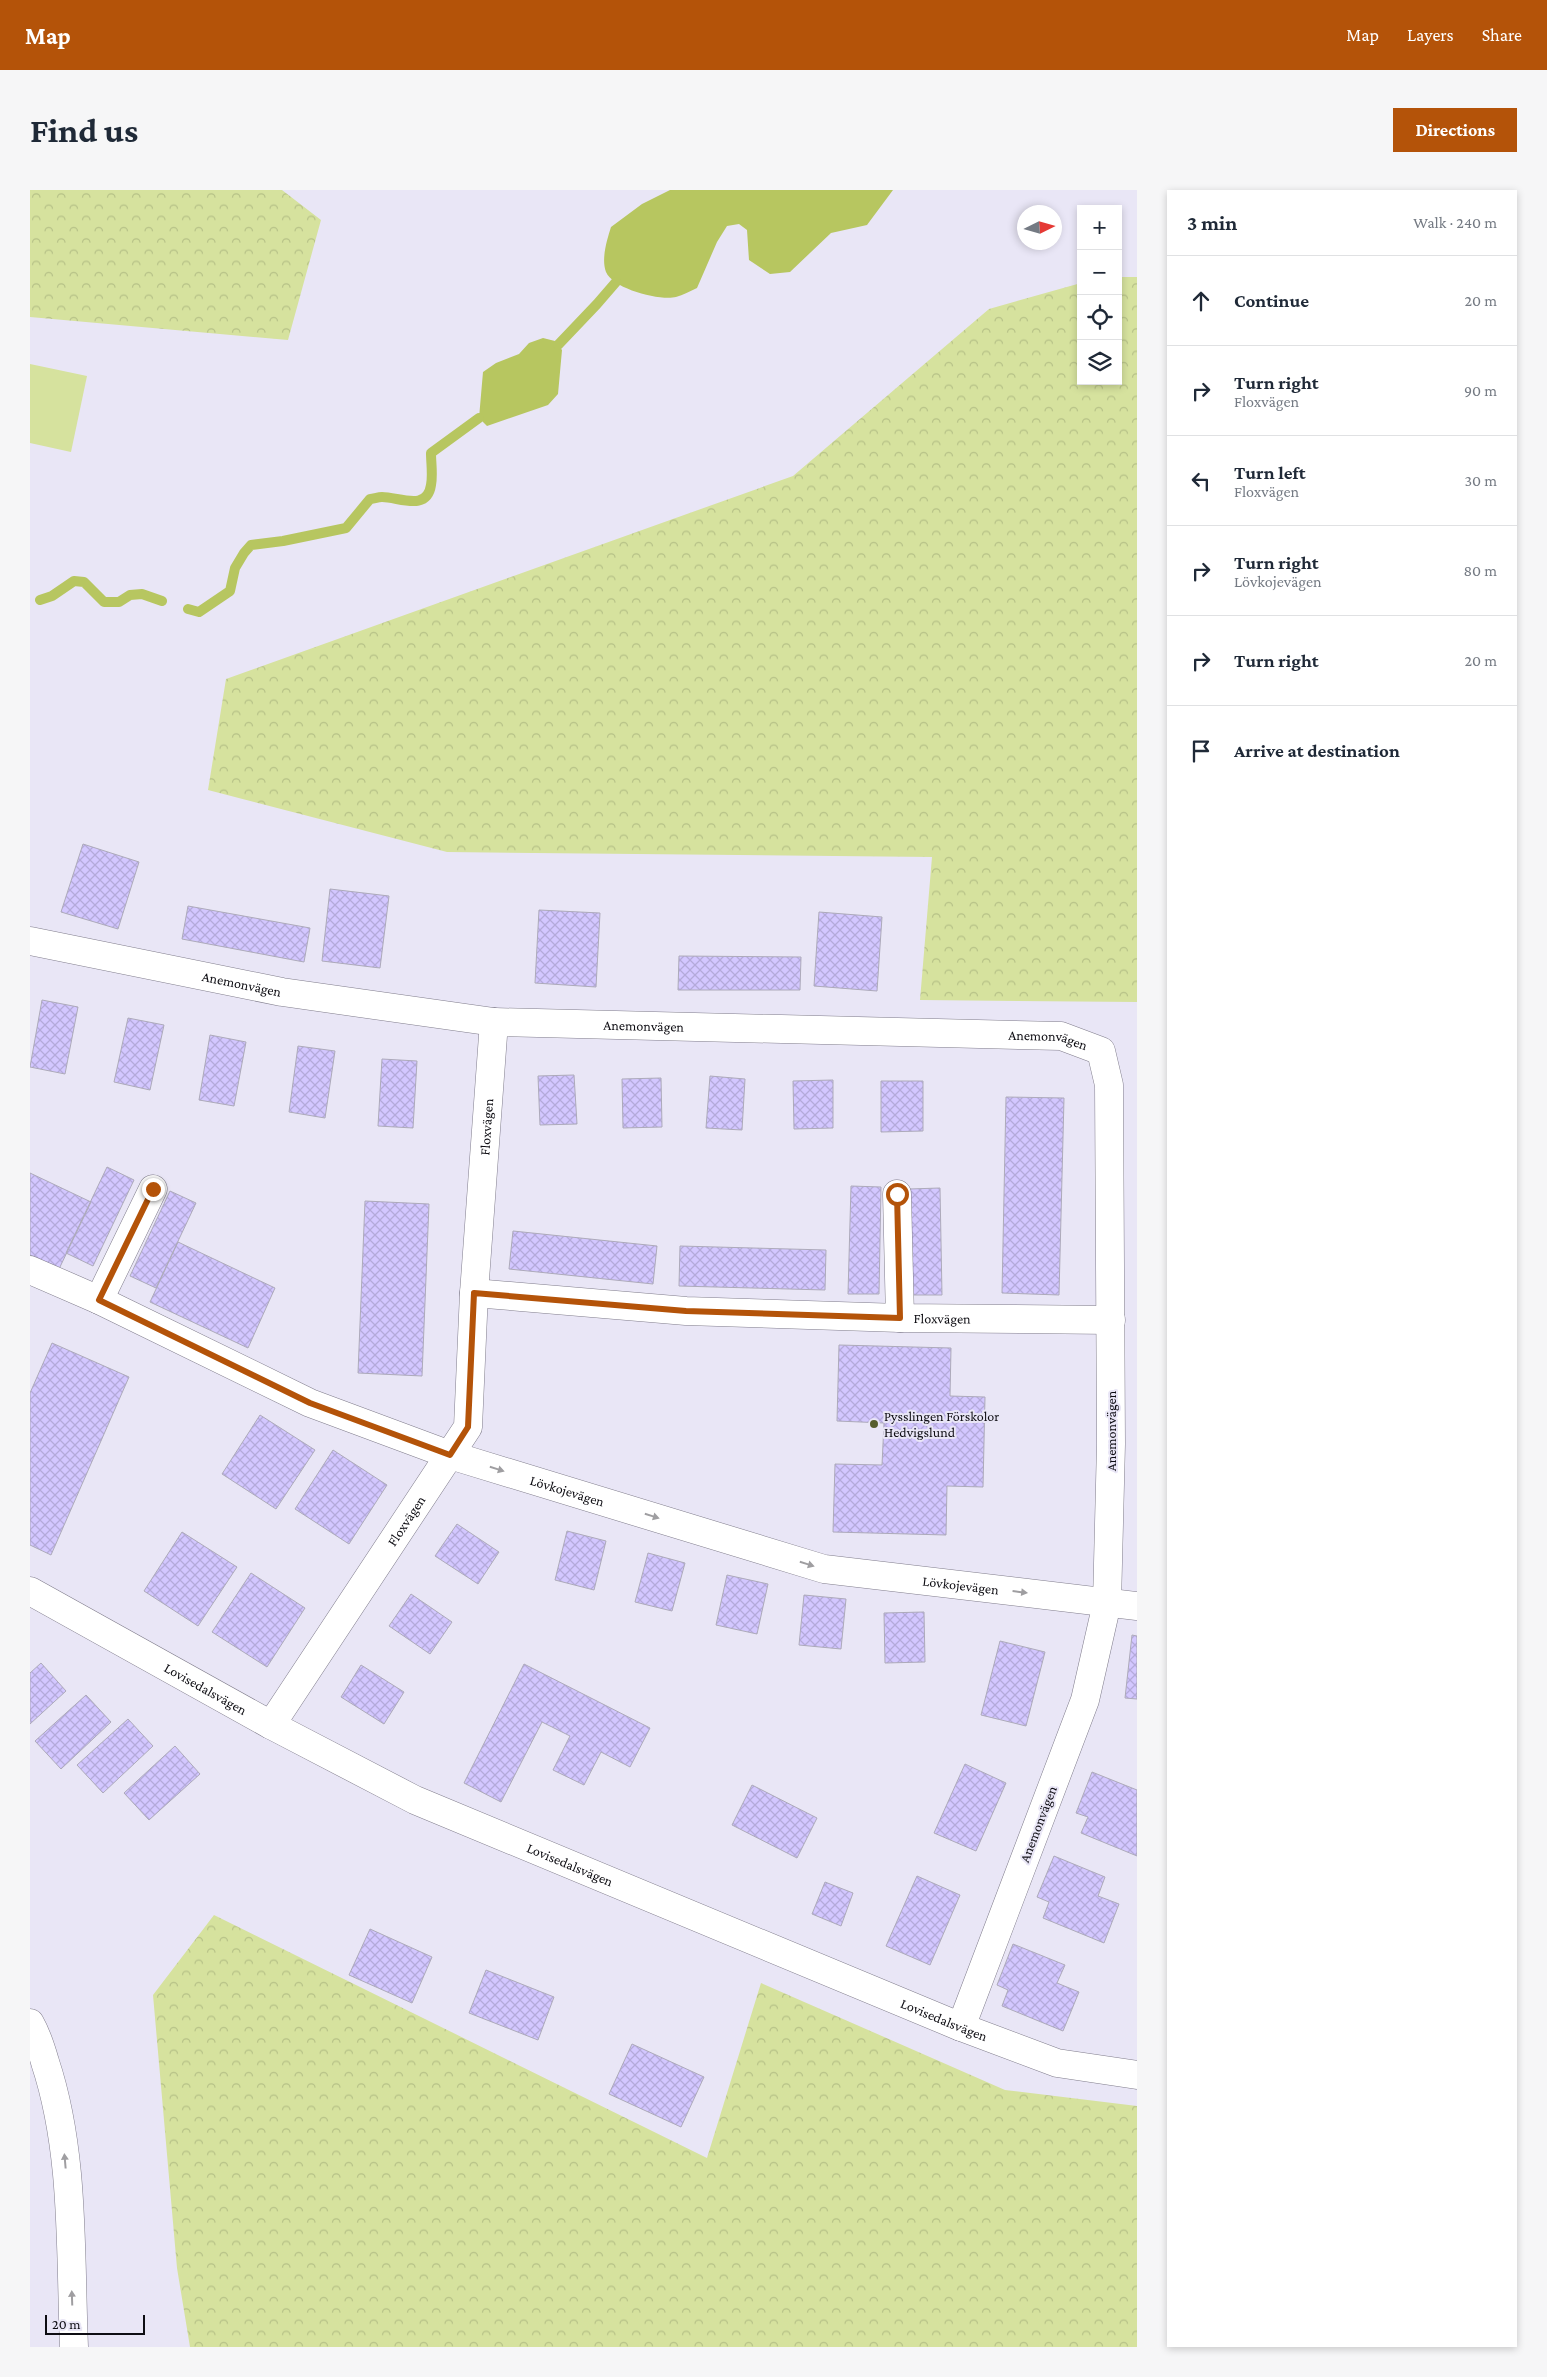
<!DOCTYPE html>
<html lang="en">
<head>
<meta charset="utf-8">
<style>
	:root { --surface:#fff; --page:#f6f6f7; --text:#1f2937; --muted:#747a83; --line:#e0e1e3; --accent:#b45309 }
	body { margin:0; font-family:"Crimson Pro",serif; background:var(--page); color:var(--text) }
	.controls { position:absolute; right:15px; top:15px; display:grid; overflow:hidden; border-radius:0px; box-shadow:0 2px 8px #0003 }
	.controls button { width:45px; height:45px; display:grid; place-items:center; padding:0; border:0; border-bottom:1px solid var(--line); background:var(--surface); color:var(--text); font:25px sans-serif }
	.compass { position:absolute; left:987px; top:15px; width:45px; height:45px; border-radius:50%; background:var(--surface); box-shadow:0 2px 8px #0003; rotate:85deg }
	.scale { position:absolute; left:15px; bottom:12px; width:100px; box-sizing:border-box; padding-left:5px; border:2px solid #0e0d13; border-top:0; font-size:14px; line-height:18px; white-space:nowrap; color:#0e0d13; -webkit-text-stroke:4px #e9e6f6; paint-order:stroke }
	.stop { position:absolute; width:15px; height:15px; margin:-11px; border:4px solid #b45309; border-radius:50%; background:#fff }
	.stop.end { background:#b45309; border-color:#fff; box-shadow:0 1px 5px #0008 }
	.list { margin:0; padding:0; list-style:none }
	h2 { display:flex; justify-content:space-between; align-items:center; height:65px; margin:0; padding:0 20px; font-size:21px }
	h2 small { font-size:16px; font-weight:400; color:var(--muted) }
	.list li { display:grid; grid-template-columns:32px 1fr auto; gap:15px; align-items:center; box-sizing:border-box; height:90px; padding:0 20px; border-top:1px solid var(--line) }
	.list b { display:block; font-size:19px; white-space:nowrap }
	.list p { margin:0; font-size:16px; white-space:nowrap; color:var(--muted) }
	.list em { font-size:16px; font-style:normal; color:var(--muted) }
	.icon { flex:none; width:28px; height:28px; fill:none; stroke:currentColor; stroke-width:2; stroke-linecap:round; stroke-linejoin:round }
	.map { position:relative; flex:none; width:1107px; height:2157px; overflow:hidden; border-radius:0px }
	header { display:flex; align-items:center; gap:30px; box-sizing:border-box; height:70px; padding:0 25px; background:var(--accent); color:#fff }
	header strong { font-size:24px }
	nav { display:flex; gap:28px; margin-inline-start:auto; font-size:18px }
	.intro { display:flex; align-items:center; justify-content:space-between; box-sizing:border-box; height:120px; padding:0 30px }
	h1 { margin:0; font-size:35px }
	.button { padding:12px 22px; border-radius:0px; background:var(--accent); color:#fff; font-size:18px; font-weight:700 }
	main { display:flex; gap:30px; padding:0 30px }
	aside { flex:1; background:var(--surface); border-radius:0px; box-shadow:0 2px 8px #0003 }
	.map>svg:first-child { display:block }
	.forest { fill:url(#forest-crowns) }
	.garden { fill:#d6e29e }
	.water { fill:#b7c660 }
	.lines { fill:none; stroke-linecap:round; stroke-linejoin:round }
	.stream { stroke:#b7c660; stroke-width:10 }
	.building { fill:url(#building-cross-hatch); stroke:#adaaba }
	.minor-casing { stroke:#807d8c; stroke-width:29 }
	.highway-casing { stroke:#807d8c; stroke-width:29 }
	.minor { stroke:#fff; stroke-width:28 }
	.highway { stroke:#fff; stroke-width:28 }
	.oneway { fill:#9f9ea1 }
	.route { stroke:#b45309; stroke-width:6 }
	.poi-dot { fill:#565d2c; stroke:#e9e6f6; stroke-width:2 }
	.labels { text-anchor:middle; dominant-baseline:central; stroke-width:4; stroke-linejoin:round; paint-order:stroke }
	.street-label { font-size:14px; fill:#0e0d13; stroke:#e9e6f6 }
	.poi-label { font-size:14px; fill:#0e0d13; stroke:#e9e6f6; text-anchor:start }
</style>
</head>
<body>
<header>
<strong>Map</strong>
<nav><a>Map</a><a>Layers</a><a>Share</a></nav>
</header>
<div class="intro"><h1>Find us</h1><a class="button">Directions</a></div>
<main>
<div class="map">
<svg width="1107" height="2157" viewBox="0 0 1107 2157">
	<defs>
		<pattern id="forest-crowns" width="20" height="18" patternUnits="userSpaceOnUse" patternTransform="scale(1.25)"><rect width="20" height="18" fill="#d6e29e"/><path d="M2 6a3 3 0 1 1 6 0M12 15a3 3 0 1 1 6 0" fill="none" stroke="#b6c187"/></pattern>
		<pattern id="building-cross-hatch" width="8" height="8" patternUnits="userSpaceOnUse" patternTransform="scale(1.25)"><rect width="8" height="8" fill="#d3c7ff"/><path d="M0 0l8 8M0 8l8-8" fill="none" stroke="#b4aada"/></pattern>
	</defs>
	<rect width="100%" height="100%" fill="#e9e6f6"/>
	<path class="forest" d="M0,0H252L291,30L258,150L0,127Z
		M1088,87H1107V812L890,810L902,667L417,662L178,600L196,489L763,286L959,119L1051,93V191H1088Z
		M184,1725L677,1968L731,1793L975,1900L1107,1916V2157H160L147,2078L123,1805Z"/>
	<path class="garden" d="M0,174L57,186L41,262L0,253Z"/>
	<path class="water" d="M640,0H863L837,35L801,43L760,82L740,84L719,70L717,40L709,34L697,36L687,52L667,98C660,101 653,105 646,107C630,111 583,99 576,82C571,69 577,50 581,37L612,14Z
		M513,148L525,151L532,160L528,204L518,215L457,236L449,228L453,182L466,173L489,164L499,153Z"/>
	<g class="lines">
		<path class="stream" d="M528,155L567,114L586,92
			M10,410L22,406L44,391L54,392L74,412H89L100,405L112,404L132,411
			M158,419L169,422L200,401L205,378L214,363L221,355L253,351L316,338L340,309C343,309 348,307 352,307C369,307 397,322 401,295C403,285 401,273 401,263L449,228"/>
	</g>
	<path class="building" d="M53,654L109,672L88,739L31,722Z
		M300,699L359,706L350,778L292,771Z
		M158,716L280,738L274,772L152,749Z
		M509,720L570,723L566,797L505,793Z
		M789,722L852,727L847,801L784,796Z
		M649,766L771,767L770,800H648Z
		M12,810L48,817L35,884L0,877Z
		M98,828L134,835L120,900L84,892Z
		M180,845L216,852L204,916L169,910Z
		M268,856L305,861L295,928L259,922Z
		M352,869L387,871L383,938L348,936Z
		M544,885L547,934L510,935L508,886Z
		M680,886L715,889L712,940L676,938Z
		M631,888L632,937L593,938L592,889Z
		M803,890V938L764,939L763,891Z
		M851,891H893V941L851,942Z
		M976,907L1034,908L1029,1105L972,1103Z
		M77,977L104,990L63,1076L36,1063Z
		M0,983L61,1012L29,1079L0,1065Z
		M821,996L851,997L849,1104H818Z
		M910,998L912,1105H881L879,999Z
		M140,1001L166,1013L126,1098L100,1086Z
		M335,1011L399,1014L392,1186L328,1183Z
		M483,1041L627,1056L623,1094L479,1079Z
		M148,1052L245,1098L218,1158L120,1112Z
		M650,1056L796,1060L795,1100L649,1096Z
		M22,1153L99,1187L21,1365L0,1355V1203Z
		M809,1155L921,1158L920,1206L955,1207L953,1297L917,1296L916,1345L803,1342L805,1274L852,1275L854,1233L807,1231Z
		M230,1225L285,1260L246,1319L192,1284Z
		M303,1260L357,1295L319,1354L265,1319Z
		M427,1334L469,1362L448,1394L405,1366Z
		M537,1341L576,1351L564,1400L525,1390Z
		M152,1342L207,1377L168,1436L114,1401Z
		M618,1363L655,1373L642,1421L605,1412Z
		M221,1383L275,1418L237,1477L182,1442Z
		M697,1385L738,1394L727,1444L686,1435Z
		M381,1404L422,1432L400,1464L359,1436Z
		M774,1405L816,1409L811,1459L769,1455Z
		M894,1422L895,1472L855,1473L854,1423Z
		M1102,1445L1107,1446V1509L1095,1508Z
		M970,1451L1015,1462L996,1536L951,1525Z
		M11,1473L36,1501L0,1534V1483Z
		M494,1474L620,1538L600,1577L571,1562L554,1595L523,1580L540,1546L512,1532L471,1612L434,1593Z
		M331,1475L374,1502L354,1534L311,1507Z
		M56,1505L81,1532L31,1579L5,1551Z
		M98,1529L123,1556L73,1603L47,1575Z
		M145,1556L170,1584L119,1630L94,1603Z
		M935,1574L976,1593L946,1661L904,1643Z
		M1062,1582L1107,1600V1666L1051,1643L1058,1627L1046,1623Z
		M722,1595L787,1628L767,1668L702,1635Z
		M1024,1666L1075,1687L1068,1706L1089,1714L1074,1753L1013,1728L1019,1712L1007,1707Z
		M887,1686L930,1705L900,1775L856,1756Z
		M795,1692L823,1703L811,1736L782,1724Z
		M340,1739L402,1767L382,1813L319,1785Z
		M983,1754L1035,1775L1027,1793L1049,1802L1033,1841L972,1816L978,1800L967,1795Z
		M456,1780L524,1807L508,1850L439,1823Z
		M602,1854L674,1887L651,1937L579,1904Z"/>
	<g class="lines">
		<defs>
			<g id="minor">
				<path id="s1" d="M0,751L252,802L464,832L1031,846L1071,861L1079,895L1081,1254L1077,1413L1055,1510L931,1837"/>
				<path d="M867,1004L870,1128"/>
				<path id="s2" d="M0,1080L69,1110L280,1213L420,1265L794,1379L1107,1416"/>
				<path id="s3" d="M444,1103L656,1121L870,1128L1081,1130"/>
				<path d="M69,1110L123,999"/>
				<path id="s4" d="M0,1401L241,1535L385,1610L931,1837L1027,1873L1107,1885"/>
				<path id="s5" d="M241,1535L438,1237L444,1103L464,832"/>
			</g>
			<path id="highway" d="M0,1833C7,1845 11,1858 15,1872C45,1962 40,2063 44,2157"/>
		</defs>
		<use href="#minor" class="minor-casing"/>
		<use href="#highway" class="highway-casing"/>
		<use href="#minor" class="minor"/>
		<use href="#highway" class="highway"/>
	</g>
	<defs><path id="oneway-solid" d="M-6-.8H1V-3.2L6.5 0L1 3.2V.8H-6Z" transform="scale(1.25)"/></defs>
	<g class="oneway">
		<use href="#oneway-solid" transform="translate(467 1279) rotate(17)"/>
		<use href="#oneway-solid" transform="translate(622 1326) rotate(17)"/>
		<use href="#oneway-solid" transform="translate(777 1374) rotate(17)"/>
		<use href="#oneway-solid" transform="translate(990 1402) rotate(7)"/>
		<use href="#oneway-solid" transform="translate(35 1971) rotate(-95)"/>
		<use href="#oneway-solid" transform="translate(42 2108) rotate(-92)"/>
	</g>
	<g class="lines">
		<path class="route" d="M123,999L69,1110L280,1213L420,1265L438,1237L444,1103L656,1121L870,1128L867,1004"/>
	</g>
	<circle class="poi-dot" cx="844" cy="1234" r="5"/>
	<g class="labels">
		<g class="street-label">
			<text stroke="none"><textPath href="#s1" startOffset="216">Anemonvägen</textPath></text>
			<text stroke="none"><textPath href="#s1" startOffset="621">Anemonvägen</textPath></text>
			<text stroke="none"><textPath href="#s1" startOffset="1026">Anemonvägen</textPath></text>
			<text stroke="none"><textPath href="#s5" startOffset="658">Floxvägen</textPath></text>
			<text stroke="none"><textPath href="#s3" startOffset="469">Floxvägen</textPath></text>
			<text transform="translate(1081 1241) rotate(-90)">Anemonvägen</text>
			<text stroke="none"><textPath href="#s2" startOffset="582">Lövkojevägen</textPath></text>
			<text stroke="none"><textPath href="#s5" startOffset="245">Floxvägen</textPath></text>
			<text stroke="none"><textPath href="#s2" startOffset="988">Lövkojevägen</textPath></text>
			<text stroke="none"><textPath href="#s4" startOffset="201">Lovisedalsvägen</textPath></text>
			<text transform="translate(1008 1634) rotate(-69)">Anemonvägen</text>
			<text stroke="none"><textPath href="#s4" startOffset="606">Lovisedalsvägen</textPath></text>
			<text stroke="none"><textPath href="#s4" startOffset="1011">Lovisedalsvägen</textPath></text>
		</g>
		<g class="poi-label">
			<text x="854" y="1226">Pysslingen Förskolor<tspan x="854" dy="16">Hedvigslund</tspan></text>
		</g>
	</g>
</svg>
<div class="controls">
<button>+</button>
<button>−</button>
<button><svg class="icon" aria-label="locate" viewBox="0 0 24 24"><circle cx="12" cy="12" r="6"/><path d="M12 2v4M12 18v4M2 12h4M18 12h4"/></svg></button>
<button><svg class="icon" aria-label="layers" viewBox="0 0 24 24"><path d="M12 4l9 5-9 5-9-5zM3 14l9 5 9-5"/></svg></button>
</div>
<svg class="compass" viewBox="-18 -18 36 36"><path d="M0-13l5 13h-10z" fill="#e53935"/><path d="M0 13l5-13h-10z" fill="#747a83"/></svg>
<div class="scale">20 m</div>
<div class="stop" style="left:867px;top:1004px"></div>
<div class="stop end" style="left:123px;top:999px"></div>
</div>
<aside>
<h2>3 min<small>Walk · 240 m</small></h2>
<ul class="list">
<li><svg class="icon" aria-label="ahead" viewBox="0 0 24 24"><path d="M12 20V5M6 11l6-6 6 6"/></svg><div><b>Continue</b></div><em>20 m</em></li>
<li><svg class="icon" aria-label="right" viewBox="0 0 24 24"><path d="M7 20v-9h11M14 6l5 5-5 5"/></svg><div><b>Turn right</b><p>Floxvägen</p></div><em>90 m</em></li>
<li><svg class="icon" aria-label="left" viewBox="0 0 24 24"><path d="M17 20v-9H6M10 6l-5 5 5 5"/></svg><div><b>Turn left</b><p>Floxvägen</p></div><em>30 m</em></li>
<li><svg class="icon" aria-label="right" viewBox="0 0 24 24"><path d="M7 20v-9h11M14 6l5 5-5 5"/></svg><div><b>Turn right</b><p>Lövkojevägen</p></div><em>80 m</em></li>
<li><svg class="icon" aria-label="right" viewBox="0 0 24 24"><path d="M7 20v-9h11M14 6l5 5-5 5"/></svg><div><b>Turn right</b></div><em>20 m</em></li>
<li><svg class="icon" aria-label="arrive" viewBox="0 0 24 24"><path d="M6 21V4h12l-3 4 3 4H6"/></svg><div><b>Arrive at destination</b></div></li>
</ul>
</aside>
</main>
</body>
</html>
